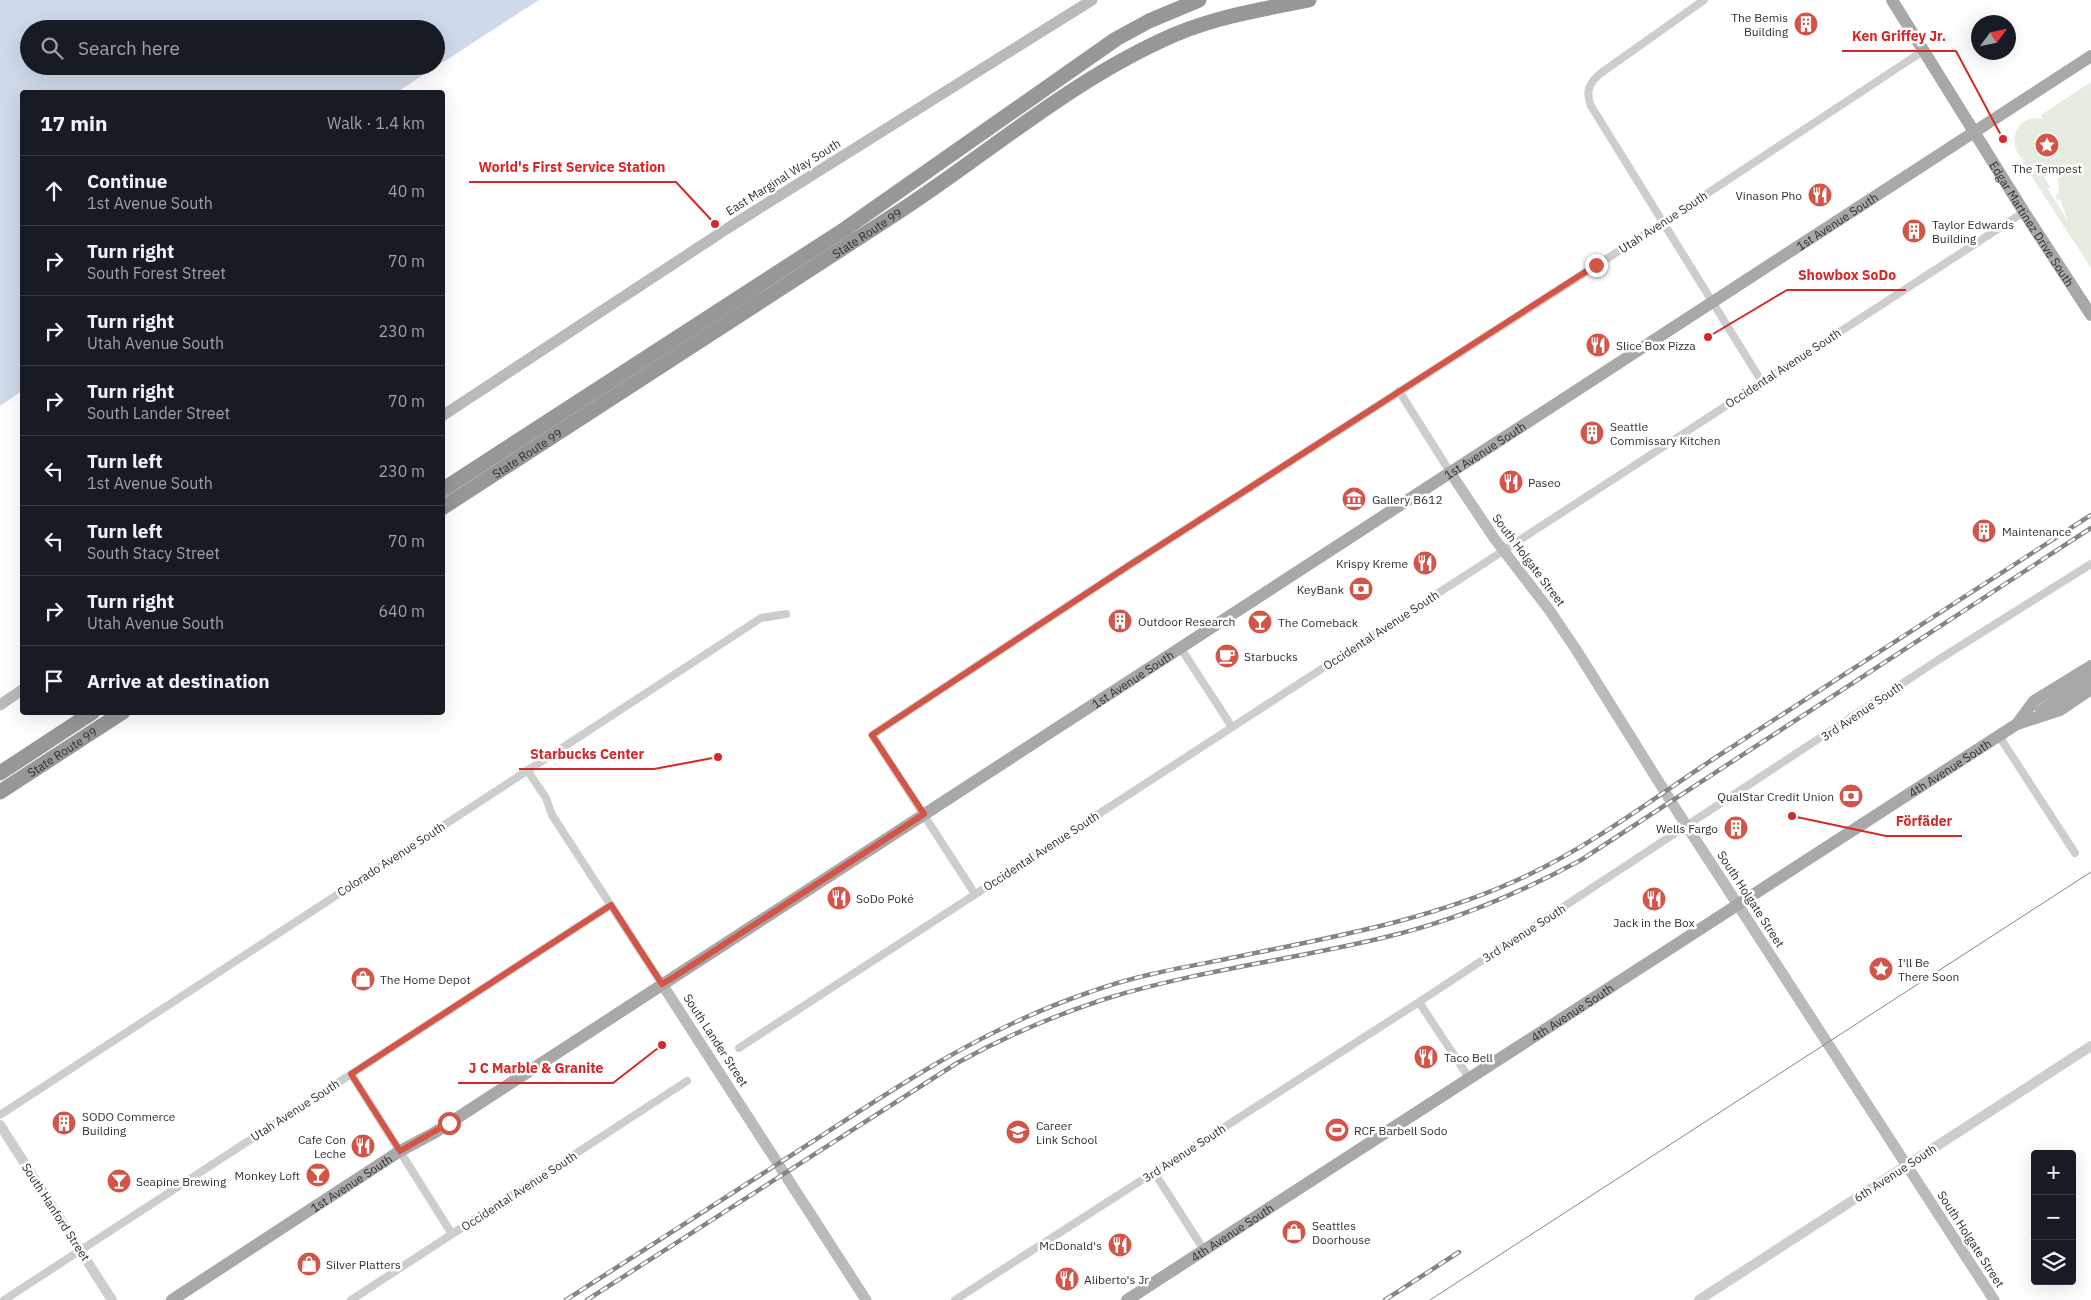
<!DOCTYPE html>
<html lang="en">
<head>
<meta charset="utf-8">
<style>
	:root { --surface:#171b24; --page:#20242c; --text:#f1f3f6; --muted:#9ea1a6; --line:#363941 }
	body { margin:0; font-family:"IBM Plex Sans",sans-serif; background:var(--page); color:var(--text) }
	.controls { position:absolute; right:15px; bottom:15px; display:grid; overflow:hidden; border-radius:5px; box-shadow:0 5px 20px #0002 }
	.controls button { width:45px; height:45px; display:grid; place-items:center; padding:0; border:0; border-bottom:1px solid var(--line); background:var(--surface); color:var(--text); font:25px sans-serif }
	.compass { position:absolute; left:1971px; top:15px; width:45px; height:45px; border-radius:50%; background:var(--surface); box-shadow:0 5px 20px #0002; rotate:57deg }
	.stop { position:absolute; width:15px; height:15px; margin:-11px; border:4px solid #d35547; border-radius:50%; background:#fff }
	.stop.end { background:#d35547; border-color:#fff; box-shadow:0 1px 5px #0008 }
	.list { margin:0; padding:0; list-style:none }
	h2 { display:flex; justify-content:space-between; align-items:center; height:65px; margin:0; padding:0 20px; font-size:21px }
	h2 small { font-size:16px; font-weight:400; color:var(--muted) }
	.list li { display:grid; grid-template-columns:32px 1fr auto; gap:15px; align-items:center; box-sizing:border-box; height:70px; padding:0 20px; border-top:1px solid var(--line) }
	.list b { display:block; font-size:19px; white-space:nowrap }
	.list p { margin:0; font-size:16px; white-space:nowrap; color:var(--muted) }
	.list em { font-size:16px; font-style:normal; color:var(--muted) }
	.icon { flex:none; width:28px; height:28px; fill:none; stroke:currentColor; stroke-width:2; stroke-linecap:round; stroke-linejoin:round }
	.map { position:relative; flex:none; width:2091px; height:1300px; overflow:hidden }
	.search { position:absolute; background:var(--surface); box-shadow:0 5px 20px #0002; left:20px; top:20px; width:425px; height:55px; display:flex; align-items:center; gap:12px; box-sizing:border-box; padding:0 18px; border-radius:28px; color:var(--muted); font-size:19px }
	.panel { position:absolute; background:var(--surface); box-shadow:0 5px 20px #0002; left:20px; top:90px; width:425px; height:625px; border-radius:5px }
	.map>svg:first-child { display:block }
	.green { fill:#e4ece0; fill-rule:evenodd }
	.water { fill:#cfdae9; fill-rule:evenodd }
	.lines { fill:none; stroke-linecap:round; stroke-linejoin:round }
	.minor { stroke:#cdcdcd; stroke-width:8 }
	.tertiary { stroke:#cdcdcd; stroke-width:10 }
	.secondary { stroke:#bababa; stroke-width:11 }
	.primary { stroke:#a8a8a8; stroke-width:12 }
	.motorway { stroke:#979797; stroke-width:15 }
	.tram { stroke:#858585; stroke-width:1 }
	.rail-casing { stroke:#858585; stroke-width:4.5 }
	.rail { stroke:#fff; stroke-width:2.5; stroke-dasharray:8; stroke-linecap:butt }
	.route { stroke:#d35547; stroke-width:6 }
	.labels { text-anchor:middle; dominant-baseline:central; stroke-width:5; stroke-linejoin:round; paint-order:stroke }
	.poi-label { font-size:12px; fill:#303030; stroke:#fff; text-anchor:start }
	.street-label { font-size:12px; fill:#303030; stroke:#fff }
	.leader { fill:none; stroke:#d62828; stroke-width:2 }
	.callout-dot { fill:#d62828; stroke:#fff; stroke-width:2 }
	.callout-label { font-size:14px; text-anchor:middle; font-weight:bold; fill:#d62828; stroke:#fff; stroke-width:5; stroke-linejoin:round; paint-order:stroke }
</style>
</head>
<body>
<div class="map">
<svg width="2091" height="1300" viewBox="0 0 2091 1300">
	<rect width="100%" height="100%" fill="#fff"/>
	<path class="green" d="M2091,82V268L2023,163L2025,161C2004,145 2016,113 2043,119L2041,115ZM2058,174L2059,193L2056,195L2057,200L2060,199L2068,221L2048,189L2050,187L2044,177L2048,175Z"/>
	<path class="water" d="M0,0H539L397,92H22V391L0,406ZM29,29H436V66H29Z"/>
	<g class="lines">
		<path class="minor" d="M1704,0L1601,73C1589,83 1585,91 1591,106L1762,382
			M1399,391L1450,472
			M1180,647L1232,727
			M1999,736L2075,853
			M527,770L546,798L552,815L662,984
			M975,894L872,735L1128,566L1664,222L1923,51
			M1419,1002L1469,1078
			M739,1048L2024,212
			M351,1074L452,1234
			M0,1115L761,618L786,614
			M1154,1172L1204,1250
			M4,1300L611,905
			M351,1300L687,1081
			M955,1300L1419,1002L1938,660L2091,564"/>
		<path class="tertiary" d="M0,1125L112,1300
			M1699,1300L2091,1046"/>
		<path class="secondary" d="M442,416L731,226L1092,0
			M1450,472L1494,538L1550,611L1577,651L1677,811L1994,1300
			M0,705L22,690
			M662,984L866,1300"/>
		<g class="primary">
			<path id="s1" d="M1892,0L2024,212L2091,315"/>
			<path d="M2041,711L2091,678"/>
			<path d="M2017,724L2034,701L2091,666"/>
			<path id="s2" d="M172,1300L400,1151L434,1133L2091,56"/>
			<path id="s3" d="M1127,1300L2017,724L2060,710L2091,689"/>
		</g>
		<g class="motorway">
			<path d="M442,490L845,229L1116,39L1149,21L1199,0"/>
			<path id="s4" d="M442,508C593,410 744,313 894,215C988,154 1073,78 1176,34C1219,16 1264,9 1309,0"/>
			<path d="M0,773L93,712"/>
			<path id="s5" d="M0,792L123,712"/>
		</g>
		<path class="tram" d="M1430,1300L2091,872"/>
		<defs>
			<path id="rail" d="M566,1300C649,1246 732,1193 815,1140C905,1081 987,1027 1090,992C1131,977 1174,969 1216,961C1321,939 1429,922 1526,876C1594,844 1655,797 1718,756C1842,676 1966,595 2091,515
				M587,1300L957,1063C1004,1037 1053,1016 1105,999C1195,971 1290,960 1382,938C1452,922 1518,894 1581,860L2091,528
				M1385,1300L1459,1252"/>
		</defs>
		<use href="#rail" class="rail-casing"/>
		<use href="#rail" class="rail"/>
	</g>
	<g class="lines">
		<path class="route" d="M449,1123L400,1151L351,1074L611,905L662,984L677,975L924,814L872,735L1128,566L1596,265"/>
	</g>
	<defs>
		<symbol id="building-disc" viewBox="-11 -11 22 22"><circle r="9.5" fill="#d35547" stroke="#fff"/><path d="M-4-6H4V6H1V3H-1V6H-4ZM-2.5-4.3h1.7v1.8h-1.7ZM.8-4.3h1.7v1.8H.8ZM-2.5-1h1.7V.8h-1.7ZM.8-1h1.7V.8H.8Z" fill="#fff"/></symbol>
		<symbol id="sight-disc" viewBox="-11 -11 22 22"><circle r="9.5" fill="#d35547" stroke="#fff"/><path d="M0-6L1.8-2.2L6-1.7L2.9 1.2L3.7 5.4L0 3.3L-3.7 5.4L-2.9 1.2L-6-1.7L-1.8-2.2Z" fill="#fff"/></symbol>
		<symbol id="restaurant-disc" viewBox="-11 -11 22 22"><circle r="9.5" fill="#d35547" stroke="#fff"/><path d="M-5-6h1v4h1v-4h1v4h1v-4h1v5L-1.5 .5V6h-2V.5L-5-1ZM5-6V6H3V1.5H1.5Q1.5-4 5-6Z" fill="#fff"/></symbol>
		<symbol id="museum-disc" viewBox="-11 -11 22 22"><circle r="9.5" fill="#d35547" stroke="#fff"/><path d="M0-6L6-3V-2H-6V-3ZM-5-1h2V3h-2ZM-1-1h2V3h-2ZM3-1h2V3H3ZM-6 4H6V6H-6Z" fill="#fff"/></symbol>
		<symbol id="bank-disc" viewBox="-11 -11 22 22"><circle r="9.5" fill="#d35547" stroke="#fff"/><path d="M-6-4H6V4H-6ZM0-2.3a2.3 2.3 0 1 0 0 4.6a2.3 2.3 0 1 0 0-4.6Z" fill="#fff"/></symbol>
		<symbol id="bar-disc" viewBox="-11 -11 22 22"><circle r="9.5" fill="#d35547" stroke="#fff"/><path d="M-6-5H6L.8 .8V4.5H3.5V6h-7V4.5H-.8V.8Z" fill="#fff"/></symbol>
		<symbol id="cafe-disc" viewBox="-11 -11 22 22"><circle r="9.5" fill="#d35547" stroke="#fff"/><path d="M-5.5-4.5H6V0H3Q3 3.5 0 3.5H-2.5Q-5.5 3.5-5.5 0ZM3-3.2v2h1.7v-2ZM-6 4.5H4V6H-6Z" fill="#fff"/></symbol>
		<symbol id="shop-disc" viewBox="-11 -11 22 22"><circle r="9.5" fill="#d35547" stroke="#fff"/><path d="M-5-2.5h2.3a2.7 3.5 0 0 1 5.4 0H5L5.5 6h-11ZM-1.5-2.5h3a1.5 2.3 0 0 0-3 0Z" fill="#fff"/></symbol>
		<symbol id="stadium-disc" viewBox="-11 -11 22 22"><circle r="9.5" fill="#d35547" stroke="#fff"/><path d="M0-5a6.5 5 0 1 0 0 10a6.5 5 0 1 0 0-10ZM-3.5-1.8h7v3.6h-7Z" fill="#fff"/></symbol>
		<symbol id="school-disc" viewBox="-11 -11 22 22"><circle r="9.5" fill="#d35547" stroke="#fff"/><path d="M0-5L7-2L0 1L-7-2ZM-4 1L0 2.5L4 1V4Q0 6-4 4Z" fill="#fff"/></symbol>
	</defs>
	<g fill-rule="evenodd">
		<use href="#building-disc" x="1792" y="10" width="28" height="28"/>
		<use href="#sight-disc" x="2033" y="131" width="28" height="28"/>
		<use href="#restaurant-disc" x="1806" y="181" width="28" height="28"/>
		<use href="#building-disc" x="1900" y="217" width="28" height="28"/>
		<use href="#restaurant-disc" x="1584" y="331" width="28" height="28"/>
		<use href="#building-disc" x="1578" y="419" width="28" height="28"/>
		<use href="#restaurant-disc" x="1497" y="468" width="28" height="28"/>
		<use href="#museum-disc" x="1340" y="485" width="28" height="28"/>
		<use href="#building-disc" x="1970" y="517" width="28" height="28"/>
		<use href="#restaurant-disc" x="1411" y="549" width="28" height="28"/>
		<use href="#bank-disc" x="1347" y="575" width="28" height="28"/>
		<use href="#building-disc" x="1106" y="607" width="28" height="28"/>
		<use href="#bar-disc" x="1246" y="608" width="28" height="28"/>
		<use href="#cafe-disc" x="1213" y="642" width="28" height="28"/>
		<use href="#bank-disc" x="1837" y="782" width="28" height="28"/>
		<use href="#building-disc" x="1722" y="814" width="28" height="28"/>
		<use href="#restaurant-disc" x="825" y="884" width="28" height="28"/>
		<use href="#restaurant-disc" x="1640" y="885" width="28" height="28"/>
		<use href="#sight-disc" x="1867" y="955" width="28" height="28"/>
		<use href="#shop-disc" x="349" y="965" width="28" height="28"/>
		<use href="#restaurant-disc" x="1412" y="1043" width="28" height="28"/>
		<use href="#building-disc" x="50" y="1109" width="28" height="28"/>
		<use href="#stadium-disc" x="1323" y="1116" width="28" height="28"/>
		<use href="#school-disc" x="1004" y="1118" width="28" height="28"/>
		<use href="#restaurant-disc" x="349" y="1132" width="28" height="28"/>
		<use href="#bar-disc" x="304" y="1161" width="28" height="28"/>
		<use href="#bar-disc" x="105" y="1167" width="28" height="28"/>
		<use href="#shop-disc" x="1280" y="1218" width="28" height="28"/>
		<use href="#restaurant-disc" x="1106" y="1231" width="28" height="28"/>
		<use href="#shop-disc" x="295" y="1250" width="28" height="28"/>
		<use href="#restaurant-disc" x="1053" y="1265" width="28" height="28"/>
	</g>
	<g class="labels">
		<g class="poi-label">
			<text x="1788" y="17" text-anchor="end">The Bemis<tspan x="1788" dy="14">Building</tspan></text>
			<text x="2047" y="168" text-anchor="middle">The Tempest</text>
			<text x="1802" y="195" text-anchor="end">Vinason Pho</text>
			<text x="1932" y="224">Taylor Edwards<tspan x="1932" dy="14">Building</tspan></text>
			<text x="1616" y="345">Slice Box Pizza</text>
			<text x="1610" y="426">Seattle<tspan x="1610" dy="14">Commissary Kitchen</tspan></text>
			<text x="1528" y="482">Paseo</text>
			<text x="1372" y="499">Gallery B612</text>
			<text x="2002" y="531">Maintenance</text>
			<text x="1408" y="563" text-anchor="end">Krispy Kreme</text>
			<text x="1344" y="589" text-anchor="end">KeyBank</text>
			<text x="1138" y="621">Outdoor Research</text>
			<text x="1278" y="622">The Comeback</text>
			<text x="1244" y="656">Starbucks</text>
			<text x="1834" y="796" text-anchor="end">QualStar Credit Union</text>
			<text x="1718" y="828" text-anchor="end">Wells Fargo</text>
			<text x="856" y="898">SoDo Poké</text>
			<text x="1654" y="922" text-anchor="middle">Jack in the Box</text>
			<text x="1898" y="962">I'll Be<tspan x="1898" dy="14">There Soon</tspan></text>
			<text x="380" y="979">The Home Depot</text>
			<text x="1444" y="1057">Taco Bell</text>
			<text x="82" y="1116">SODO Commerce<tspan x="82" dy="14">Building</tspan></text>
			<text x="1036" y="1125">Career<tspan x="1036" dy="14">Link School</tspan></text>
			<text x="1354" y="1130">RCF Barbell Sodo</text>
			<text x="346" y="1139" text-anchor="end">Cafe Con<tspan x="346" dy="14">Leche</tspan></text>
			<text x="300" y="1175" text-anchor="end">Monkey Loft</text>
			<text x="136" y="1181">Seapine Brewing</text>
			<text x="1312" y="1225">Seattles<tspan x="1312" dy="14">Doorhouse</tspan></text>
			<text x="1102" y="1245" text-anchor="end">McDonald's</text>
			<text x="326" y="1264">Silver Platters</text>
			<text x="1084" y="1279">Aliberto's Jr</text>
		</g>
		<g class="street-label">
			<text transform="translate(783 177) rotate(-32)">East Marginal Way South</text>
			<text stroke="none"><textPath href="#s2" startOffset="1984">1st Avenue South</textPath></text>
			<text transform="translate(1663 222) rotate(-33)">Utah Avenue South</text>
			<text stroke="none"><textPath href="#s1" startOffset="264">Edgar Martinez Drive South</textPath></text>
			<text stroke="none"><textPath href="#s4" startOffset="506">State Route 99</textPath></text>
			<text transform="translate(1783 368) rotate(-33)">Occidental Avenue South</text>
			<text stroke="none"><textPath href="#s2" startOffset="1564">1st Avenue South</textPath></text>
			<text stroke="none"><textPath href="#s4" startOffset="101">State Route 99</textPath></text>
			<text transform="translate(1529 560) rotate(53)">South Holgate Street</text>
			<text transform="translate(1381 630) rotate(-33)">Occidental Avenue South</text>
			<text stroke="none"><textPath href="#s2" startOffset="1144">1st Avenue South</textPath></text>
			<text transform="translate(1862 711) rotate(-34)">3rd Avenue South</text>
			<text stroke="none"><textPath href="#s5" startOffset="74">State Route 99</textPath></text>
			<text stroke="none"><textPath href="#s3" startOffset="980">4th Avenue South</textPath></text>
			<text transform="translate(1041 851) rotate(-33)">Occidental Avenue South</text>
			<text transform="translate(391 859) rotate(-33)">Colorado Avenue South</text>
			<text transform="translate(1751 899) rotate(57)">South Holgate Street</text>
			<text transform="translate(1524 933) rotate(-33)">3rd Avenue South</text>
			<text stroke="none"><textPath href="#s3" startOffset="530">4th Avenue South</textPath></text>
			<text transform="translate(716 1040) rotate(57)">South Lander Street</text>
			<text transform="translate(295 1110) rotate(-33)">Utah Avenue South</text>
			<text transform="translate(1184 1153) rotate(-33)">3rd Avenue South</text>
			<text transform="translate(1895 1173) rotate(-33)">6th Avenue South</text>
			<text stroke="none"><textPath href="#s2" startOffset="214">1st Avenue South</textPath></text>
			<text transform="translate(519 1191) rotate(-33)">Occidental Avenue South</text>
			<text transform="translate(56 1212) rotate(57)">South Hanford Street</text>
			<text stroke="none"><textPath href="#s3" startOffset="125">4th Avenue South</textPath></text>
			<text transform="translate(1971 1239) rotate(57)">South Holgate Street</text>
		</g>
	</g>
	<path class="leader" d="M2003 139L1956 51H1842M715 224L676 182H469M1708 337L1787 290H1906M718 757L654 769H519M1792 816L1886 836H1962M662 1045L613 1083H458"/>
	<g class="callout-dot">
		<circle cx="2003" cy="139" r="5"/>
		<circle cx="715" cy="224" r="5"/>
		<circle cx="1708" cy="337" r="5"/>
		<circle cx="718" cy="757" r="5"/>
		<circle cx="1792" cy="816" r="5"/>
		<circle cx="662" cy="1045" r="5"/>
	</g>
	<g class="callout-label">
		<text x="1899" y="41">Ken Griffey Jr.</text>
		<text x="572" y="172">World's First Service Station</text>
		<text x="1847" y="280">Showbox SoDo</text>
		<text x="587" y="759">Starbucks Center</text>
		<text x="1924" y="826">Förfäder</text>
		<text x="536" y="1073">J C Marble &amp; Granite</text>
	</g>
</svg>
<div class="controls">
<button>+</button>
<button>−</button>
<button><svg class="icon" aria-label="layers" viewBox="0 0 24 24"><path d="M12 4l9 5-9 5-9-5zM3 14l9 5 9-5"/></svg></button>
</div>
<svg class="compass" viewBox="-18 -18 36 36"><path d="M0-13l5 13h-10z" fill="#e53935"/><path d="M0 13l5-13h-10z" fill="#9ea1a6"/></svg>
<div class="stop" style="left:449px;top:1123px"></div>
<div class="stop end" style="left:1596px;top:265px"></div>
<div class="search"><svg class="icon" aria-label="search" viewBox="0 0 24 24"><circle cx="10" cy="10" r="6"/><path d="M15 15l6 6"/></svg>Search here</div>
<section class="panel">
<h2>17 min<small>Walk · 1.4 km</small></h2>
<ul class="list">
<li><svg class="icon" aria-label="ahead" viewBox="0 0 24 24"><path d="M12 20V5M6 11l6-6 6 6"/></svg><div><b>Continue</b><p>1st Avenue South</p></div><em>40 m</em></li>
<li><svg class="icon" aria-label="right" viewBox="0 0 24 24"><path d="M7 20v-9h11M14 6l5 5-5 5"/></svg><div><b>Turn right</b><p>South Forest Street</p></div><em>70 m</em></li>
<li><svg class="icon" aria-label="right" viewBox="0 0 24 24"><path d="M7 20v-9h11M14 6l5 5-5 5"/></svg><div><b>Turn right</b><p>Utah Avenue South</p></div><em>230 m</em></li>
<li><svg class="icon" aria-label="right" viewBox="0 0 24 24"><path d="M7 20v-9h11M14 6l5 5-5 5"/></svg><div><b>Turn right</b><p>South Lander Street</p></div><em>70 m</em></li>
<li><svg class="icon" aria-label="left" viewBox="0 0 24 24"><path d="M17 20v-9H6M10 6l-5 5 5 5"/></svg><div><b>Turn left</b><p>1st Avenue South</p></div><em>230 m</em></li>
<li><svg class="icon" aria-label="left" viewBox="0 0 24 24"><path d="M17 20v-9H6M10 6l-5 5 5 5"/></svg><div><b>Turn left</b><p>South Stacy Street</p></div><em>70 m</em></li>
<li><svg class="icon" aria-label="right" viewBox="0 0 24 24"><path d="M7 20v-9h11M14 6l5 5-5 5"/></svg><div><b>Turn right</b><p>Utah Avenue South</p></div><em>640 m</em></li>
<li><svg class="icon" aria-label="arrive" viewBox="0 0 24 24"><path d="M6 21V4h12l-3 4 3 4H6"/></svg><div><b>Arrive at destination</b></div></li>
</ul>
</section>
</div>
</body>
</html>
